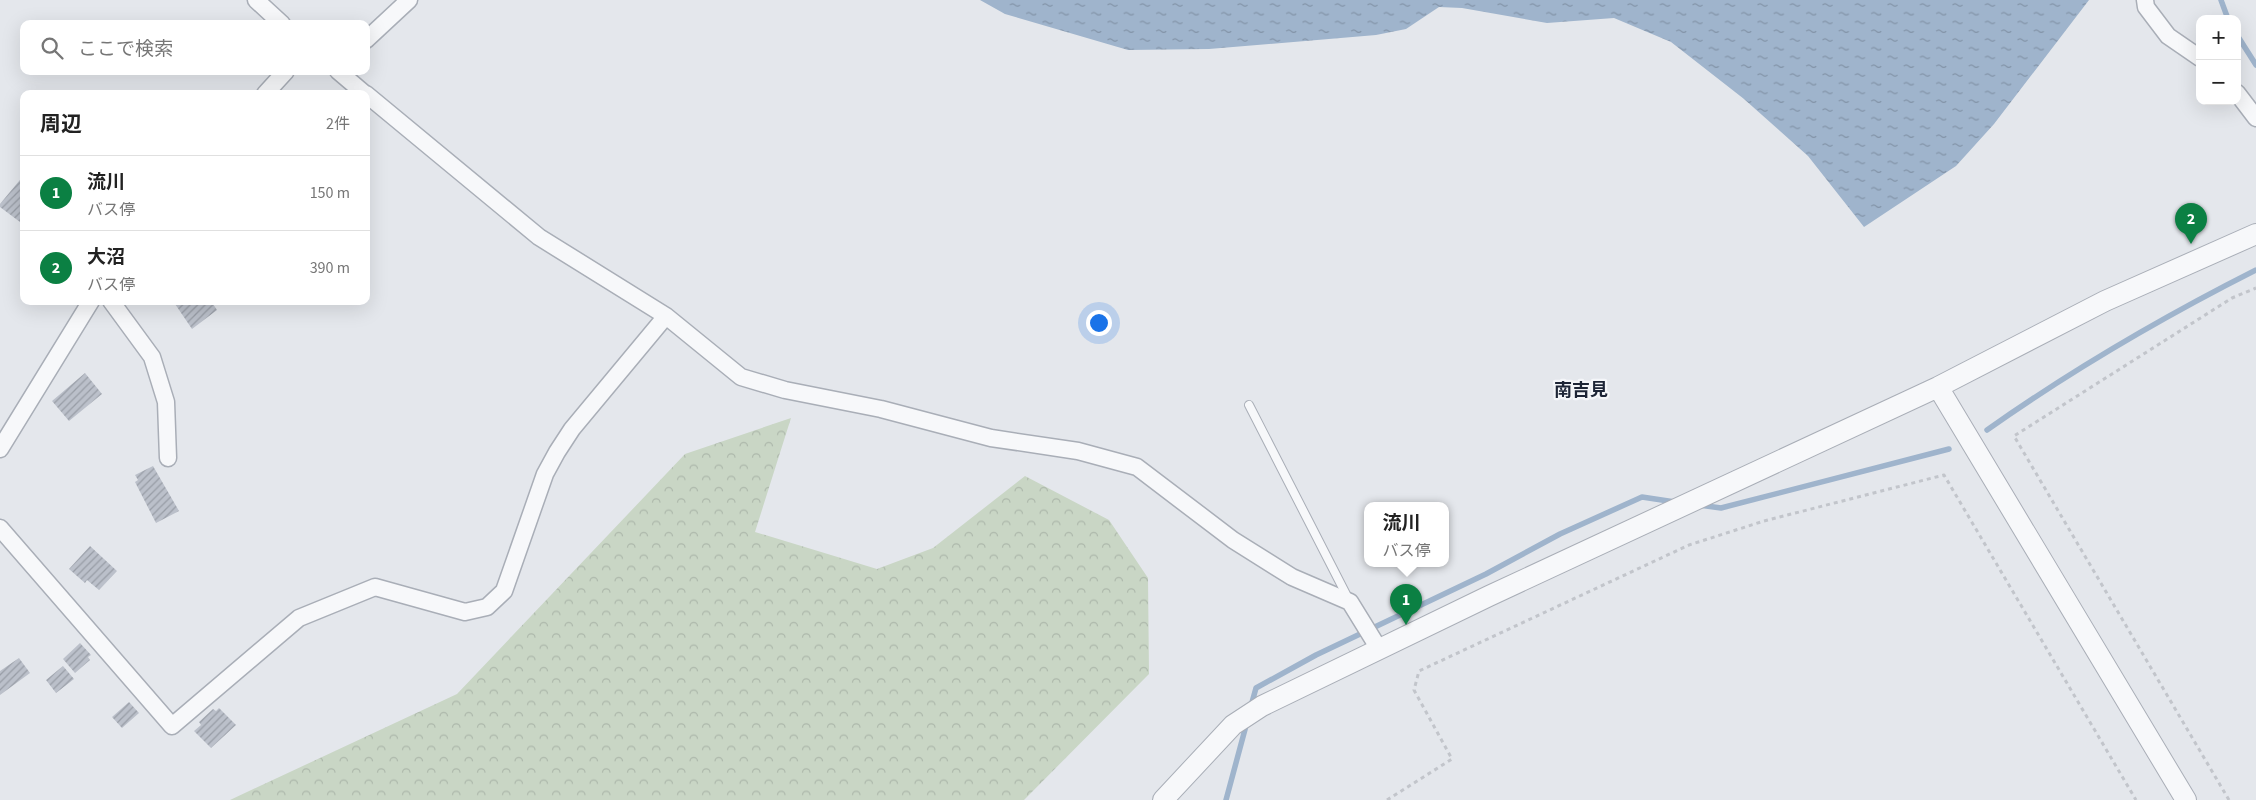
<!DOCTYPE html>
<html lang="ja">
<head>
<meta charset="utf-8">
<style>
	:root { --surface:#fff; --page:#f6f6f6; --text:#222; --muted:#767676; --line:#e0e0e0; --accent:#0b8043 }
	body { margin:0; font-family:"Source Sans 3","Noto Sans JP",sans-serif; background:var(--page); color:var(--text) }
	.controls { position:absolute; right:15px; top:15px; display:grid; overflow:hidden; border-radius:10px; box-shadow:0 5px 20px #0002 }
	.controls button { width:45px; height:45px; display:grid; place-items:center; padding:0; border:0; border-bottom:1px solid var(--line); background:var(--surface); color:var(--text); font:25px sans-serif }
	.you { position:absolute; left:1098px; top:322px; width:18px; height:18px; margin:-12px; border:4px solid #fff; border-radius:50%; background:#1a73e8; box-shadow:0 0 0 8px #1a73e833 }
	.badge { display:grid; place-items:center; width:32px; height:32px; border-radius:50%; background:var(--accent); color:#fff; font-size:16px; font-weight:700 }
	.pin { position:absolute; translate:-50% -41px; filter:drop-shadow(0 1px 2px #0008) }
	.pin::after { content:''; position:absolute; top:26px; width:18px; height:15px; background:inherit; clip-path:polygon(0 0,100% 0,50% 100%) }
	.popup { position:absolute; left:1364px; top:502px; width:85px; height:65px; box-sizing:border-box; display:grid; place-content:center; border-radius:10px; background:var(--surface); filter:drop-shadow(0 1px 4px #0005); font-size:16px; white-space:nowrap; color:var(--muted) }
	.popup b { font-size:19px; color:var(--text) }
	.popup::after { content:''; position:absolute; left:50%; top:100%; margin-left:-10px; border:10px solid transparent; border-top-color:var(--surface) }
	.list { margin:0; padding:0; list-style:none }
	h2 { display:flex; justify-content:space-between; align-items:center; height:65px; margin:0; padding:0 20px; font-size:21px }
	h2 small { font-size:16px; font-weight:400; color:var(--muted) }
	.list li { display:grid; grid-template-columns:32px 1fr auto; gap:15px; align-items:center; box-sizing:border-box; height:75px; padding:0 20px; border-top:1px solid var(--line) }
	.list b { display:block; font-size:19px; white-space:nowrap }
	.list p { margin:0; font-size:16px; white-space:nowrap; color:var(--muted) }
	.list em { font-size:16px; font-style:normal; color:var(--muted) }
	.icon { flex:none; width:28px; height:28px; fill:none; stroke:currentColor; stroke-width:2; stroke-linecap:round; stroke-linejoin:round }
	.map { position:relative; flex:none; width:2256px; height:800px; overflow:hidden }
	.search { position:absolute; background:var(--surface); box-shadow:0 5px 20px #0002; left:20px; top:20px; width:350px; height:55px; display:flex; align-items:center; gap:12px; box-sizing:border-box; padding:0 18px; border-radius:10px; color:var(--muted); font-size:19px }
	.panel { position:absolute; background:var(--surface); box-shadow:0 5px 20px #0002; left:20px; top:90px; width:350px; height:215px; border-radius:10px }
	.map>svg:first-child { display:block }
	.forest { fill:url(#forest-crowns) }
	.water { fill:url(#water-ripples) }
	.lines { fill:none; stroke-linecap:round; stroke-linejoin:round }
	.stream { stroke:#9fb4cc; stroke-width:5.5 }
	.building { fill:url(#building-hatch) }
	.service-casing { stroke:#a9aeb7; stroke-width:10 }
	.minor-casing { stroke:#a9aeb7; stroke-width:19 }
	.tertiary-casing { stroke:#a9aeb7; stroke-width:22 }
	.path { stroke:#c2c5cb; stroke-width:3; stroke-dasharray:4 4; stroke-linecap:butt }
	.service { stroke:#f7f8fa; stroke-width:8 }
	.minor { stroke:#f7f8fa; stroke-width:16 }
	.tertiary { stroke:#f7f8fa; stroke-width:20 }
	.labels { text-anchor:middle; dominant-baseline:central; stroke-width:4.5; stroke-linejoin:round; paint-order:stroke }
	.quarter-label { font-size:18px; font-weight:bold; fill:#1d2536; stroke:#f4f6f9 }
</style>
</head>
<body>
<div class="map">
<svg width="2256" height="800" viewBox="0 0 2256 800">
	<defs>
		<pattern id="forest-crowns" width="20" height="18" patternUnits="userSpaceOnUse" patternTransform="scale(1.25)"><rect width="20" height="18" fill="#c9d6c5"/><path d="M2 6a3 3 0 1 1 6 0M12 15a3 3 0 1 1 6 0" fill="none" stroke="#adb8ab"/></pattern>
		<pattern id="water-ripples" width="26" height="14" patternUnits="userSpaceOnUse" patternTransform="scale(1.25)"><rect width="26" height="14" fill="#9fb4cc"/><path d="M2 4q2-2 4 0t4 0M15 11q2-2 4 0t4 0" fill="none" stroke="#8293a7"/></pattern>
		<pattern id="building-hatch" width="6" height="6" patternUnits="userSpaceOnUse" patternTransform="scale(1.25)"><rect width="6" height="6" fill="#bbc0ca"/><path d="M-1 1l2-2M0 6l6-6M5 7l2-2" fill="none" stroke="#989da6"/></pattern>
	</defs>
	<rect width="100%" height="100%" fill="#e4e7ec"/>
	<path class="forest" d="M791,418L755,532L877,569L933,548L1025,476L1109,520L1148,578L1149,674L1024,800H230L457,694L685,454Z"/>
	<path class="water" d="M980,0H2089L1994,124L1956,166L1864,227L1808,156L1744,99L1671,42L1614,18L1547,23L1462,8L1439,7L1406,29L1376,35L1209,49L1128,50L1005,14Z"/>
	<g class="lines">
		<path class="stream" d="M2221,0L2228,19
			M2237,35L2256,65
			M1987,430C2072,370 2163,317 2256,270
			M1699,505L1721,508L1949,449
			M1251,706L1256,688L1316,655L1486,574L1560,534L1642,497L1675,502
			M1226,800L1247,722"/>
	</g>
	<path class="building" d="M24,175V225L0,207V204Z
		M173,301H211L217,310L192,329Z
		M85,373L102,394L69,421L52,401Z
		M153,466L179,511L156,523L135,482L138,480L135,475Z
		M90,546L117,571L99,590L87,580L85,583L69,569Z
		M80,643L91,655L88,657L90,660L75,673L63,659Z
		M19,658L30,673L0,695V671Z
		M63,666L74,679L56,693L46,680Z
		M129,702L139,713L122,728L112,717Z
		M219,708L236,725L211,748L194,731L201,725L199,722L213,709L216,711Z"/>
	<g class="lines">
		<defs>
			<path id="service" d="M1249,405L1349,600"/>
			<path id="minor" d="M256,0L282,24
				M2145,0L2146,7L2168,36L2200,58
				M366,40L409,0
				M338,71L365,94
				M2237,93L2256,118
				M265,94L286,71
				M366,94L539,237L666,316L741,377L785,390L881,409L991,438L1078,451L1137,467L1233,540L1292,577L1350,602L1379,649
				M111,301L152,357L166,402L168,458
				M0,449L91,301
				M0,528L172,726L299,618L375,587L465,612L487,607L504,591L545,474L557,452L572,429L666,316"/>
			<path id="tertiary" d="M1938,387L2186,800
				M1163,800L1233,725L1262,706L1489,596L1938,387L2105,301L2256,234"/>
		</defs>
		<use href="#service" class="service-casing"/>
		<use href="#minor" class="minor-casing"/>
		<use href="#tertiary" class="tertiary-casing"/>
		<path class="path" d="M1387,800L1452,759L1414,690L1419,671L1689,545L1764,521L1944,475L2136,800
			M2229,800L2014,436L2232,298L2256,288"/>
		<use href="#service" class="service"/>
		<use href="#minor" class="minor"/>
		<use href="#tertiary" class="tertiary"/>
	</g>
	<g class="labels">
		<g class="quarter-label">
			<text x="1581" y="390">南吉見</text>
		</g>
	</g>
</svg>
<div class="controls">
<button>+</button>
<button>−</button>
</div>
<div class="you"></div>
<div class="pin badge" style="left:1406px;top:625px">1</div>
<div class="popup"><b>流川</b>バス停</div>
<div class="pin badge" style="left:2191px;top:244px">2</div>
<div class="search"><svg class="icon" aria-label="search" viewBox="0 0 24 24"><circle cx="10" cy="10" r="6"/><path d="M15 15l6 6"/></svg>ここで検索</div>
<section class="panel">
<h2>周辺<small>2件</small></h2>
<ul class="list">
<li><span class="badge">1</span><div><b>流川</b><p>バス停</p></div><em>150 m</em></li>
<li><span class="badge">2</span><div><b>大沼</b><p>バス停</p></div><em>390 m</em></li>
</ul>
</section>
</div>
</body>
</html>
